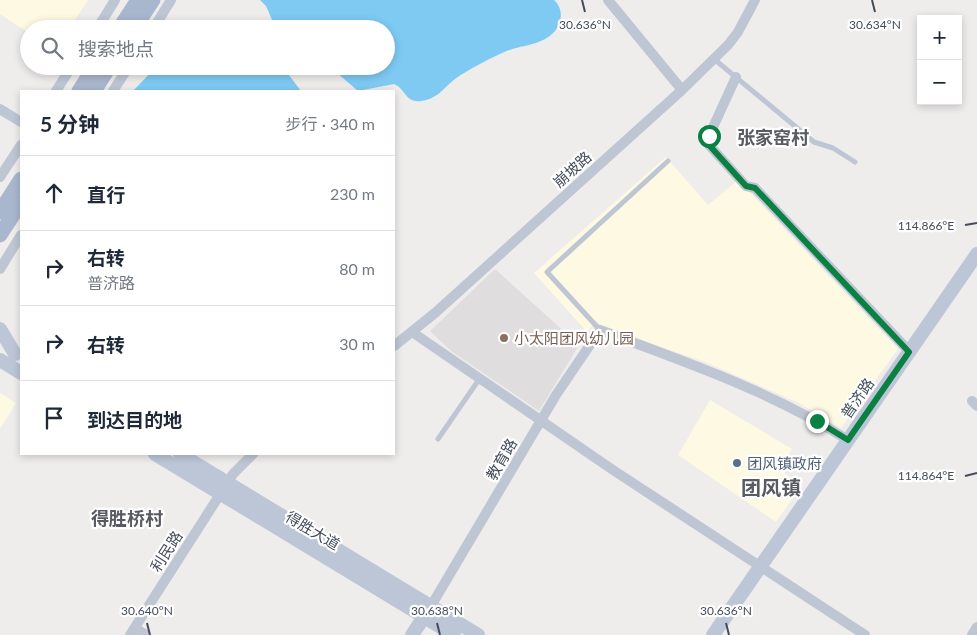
<!DOCTYPE html>
<html lang="zh">
<head>
<meta charset="utf-8">
<style>
	:root { --surface:#fff; --page:#f6f6f7; --text:#1f2937; --muted:#747a83; --line:#e0e1e3 }
	body { margin:0; font-family:Lato,"Noto Sans SC",sans-serif; background:var(--page); color:var(--text) }
	.controls { position:absolute; right:15px; top:15px; display:grid; overflow:hidden; border-radius:0px; box-shadow:0 2px 8px #0003 }
	.controls button { width:45px; height:45px; display:grid; place-items:center; padding:0; border:0; border-bottom:1px solid var(--line); background:var(--surface); color:var(--text); font:25px sans-serif }
	.stop { position:absolute; width:15px; height:15px; margin:-11px; border:4px solid #0b8043; border-radius:50%; background:#fff }
	.stop.end { background:#0b8043; border-color:#fff; box-shadow:0 1px 5px #0008 }
	.list { margin:0; padding:0; list-style:none }
	h2 { display:flex; justify-content:space-between; align-items:center; height:65px; margin:0; padding:0 20px; font-size:21px }
	h2 small { font-size:16px; font-weight:400; color:var(--muted) }
	.list li { display:grid; grid-template-columns:32px 1fr auto; gap:15px; align-items:center; box-sizing:border-box; height:75px; padding:0 20px; border-top:1px solid var(--line) }
	.list b { display:block; font-size:19px; white-space:nowrap }
	.list p { margin:0; font-size:16px; white-space:nowrap; color:var(--muted) }
	.list em { font-size:16px; font-style:normal; color:var(--muted) }
	.icon { flex:none; width:28px; height:28px; fill:none; stroke:currentColor; stroke-width:2; stroke-linecap:round; stroke-linejoin:round }
	.map { position:relative; flex:none; width:977px; height:635px; overflow:hidden }
	.search { position:absolute; background:var(--surface); box-shadow:0 2px 8px #0003; left:20px; top:20px; width:375px; height:55px; display:flex; align-items:center; gap:12px; box-sizing:border-box; padding:0 18px; border-radius:28px; color:var(--muted); font-size:19px }
	.panel { position:absolute; background:var(--surface); box-shadow:0 2px 8px #0003; left:20px; top:90px; width:375px; height:365px; border-radius:0px }
	.map>svg:first-child { display:block }
	.commercial { fill:#fdf9e2 }
	.education { fill:#e0ddde }
	.water { fill:#7ecaf3 }
	.lines { fill:none; stroke-linecap:round; stroke-linejoin:round }
	.lane { stroke:#bec6d3; stroke-width:5 }
	.street { stroke:#bec6d3; stroke-width:10 }
	.secondary { stroke:#bdc6d7; stroke-width:14 }
	.primary { stroke:#a9b7ce; stroke-width:15 }
	.route { stroke:#0b8043; stroke-width:6 }
	.ticks { fill:none; stroke:#434c5b; stroke-width:2 }
	.education-dot { fill:#8d6e63; stroke:#fff; stroke-width:2 }
	.service-dot { fill:#5c6f8a; stroke:#fff; stroke-width:2 }
	.labels { text-anchor:middle; dominant-baseline:central; stroke-width:4.5; stroke-linejoin:round; paint-order:stroke }
	.street-label { font-size:15px; fill:#434c5b; stroke:#fff }
	.education-label { font-size:15px; fill:#785e54; stroke:#fff; text-anchor:start }
	.service-label { font-size:15px; fill:#4e5e75; stroke:#fff; text-anchor:start }
	.quarter-label { font-size:18px; font-weight:bold; fill:#585b62; stroke:#fff }
	.district-label { font-size:20px; font-weight:bold; fill:#585b62; stroke:#fff }
	.ticks-label { font-size:12px; text-anchor:middle; fill:#434c5b; stroke:#fff; stroke-width:4.5; stroke-linejoin:round; paint-order:stroke }
</style>
</head>
<body>
<div class="map">
<svg width="977" height="635" viewBox="0 0 977 635">
	<rect width="100%" height="100%" fill="#efecec"/>
	<path class="commercial" d="M0,0H88L69,29H29V33L0,14Z
		M666,157L708,205L738,180L898,349L841,428L799,403L708,363L605,328L596,321L587,332L534,273Z
		M0,393L16,403L0,429Z
		M710,400L792,449L780,470L802,485L776,522L678,455Z"/>
	<path class="education" d="M495,269L579,345L539,411L451,351L430,331Z"/>
	<path class="water" d="M260,0H554C563,8 563,21 555,31C541,47 520,44 502,53C487,60 469,69 455,79C443,88 438,99 421,101C405,103 406,89 394,84L358,91L329,66H386V29H276L266,6Z
		M157,66H282L301,91H133Z"/>
	<g class="lines">
		<path class="lane" d="M714,59L814,142L833,148L855,162
			M600,330L547,272L668,161
			M438,439L480,378"/>
		<path class="street" d="M608,0L682,90
			M97,29L115,0
			M153,29L171,0
			M736,77L709,136V145L746,186L755,188L909,351
			M56,91L72,66
			M113,91L129,66
			M0,109L21,122
			M0,177L21,145
			M0,269L21,235
			M412,332L613,470L865,635
			M394,346L435,313L682,90L728,45L738,32L755,0
			M972,401L977,406
			M431,606L556,395L600,330C685,362 771,391 848,440
			M135,628L146,635
			M130,635L233,474L253,454
			M972,635L977,627"/>
		<path class="secondary" d="M0,329L15,354
			M0,360L21,373
			M155,454L454,635
			M180,454L478,635
			M412,635L428,611
			M713,635L977,254"/>
		<path class="primary" d="M119,29L138,0
			M134,29L153,0
			M79,91L95,66
			M94,91L110,66
			M0,212L21,179
			M0,235L21,203"/>
	</g>
	<g class="lines">
		<path class="route" d="M709,136V145L746,186L755,188L909,352L848,440L817,421"/>
	</g>
	<path class="ticks" d="M582,0L585,12M872,0L875,12M965,225L977,223M965,476L977,473M147,623L150,635M437,623L440,635M726,623L729,635"/>
	<circle class="education-dot" cx="504" cy="338" r="5"/>
	<circle class="service-dot" cx="737" cy="463" r="5"/>
	<g class="labels">
		<g class="street-label">
			<text transform="translate(572 169) rotate(-42)">崩坡路</text>
			<text transform="translate(857 398) rotate(-55)">普济路</text>
			<text transform="translate(501 459) rotate(-60)">教育路</text>
			<text transform="translate(313 530) rotate(31)">得胜大道</text>
			<text transform="translate(166 551) rotate(-57)">利民路</text>
		</g>
		<g class="education-label">
			<text x="514" y="338">小太阳团风幼儿园</text>
		</g>
		<g class="service-label">
			<text x="747" y="463">团风镇政府</text>
		</g>
		<g class="quarter-label">
			<text x="773" y="137">张家窑村</text>
			<text x="127" y="518">得胜桥村</text>
		</g>
		<g class="district-label">
			<text x="771" y="487">团风镇</text>
		</g>
	</g>
	<g class="ticks-label">
		<text x="585" y="29">30.636°N</text>
		<text x="875" y="29">30.634°N</text>
		<text x="926" y="230">114.866°E</text>
		<text x="926" y="480">114.864°E</text>
		<text x="147" y="615">30.640°N</text>
		<text x="437" y="615">30.638°N</text>
		<text x="726" y="615">30.636°N</text>
	</g>
</svg>
<div class="controls">
<button>+</button>
<button>−</button>
</div>
<div class="stop" style="left:709px;top:136px"></div>
<div class="stop end" style="left:817px;top:421px"></div>
<div class="search"><svg class="icon" aria-label="search" viewBox="0 0 24 24"><circle cx="10" cy="10" r="6"/><path d="M15 15l6 6"/></svg>搜索地点</div>
<section class="panel">
<h2>5 分钟<small>步行 · 340 m</small></h2>
<ul class="list">
<li><svg class="icon" aria-label="ahead" viewBox="0 0 24 24"><path d="M12 20V5M6 11l6-6 6 6"/></svg><div><b>直行</b></div><em>230 m</em></li>
<li><svg class="icon" aria-label="right" viewBox="0 0 24 24"><path d="M7 20v-9h11M14 6l5 5-5 5"/></svg><div><b>右转</b><p>普济路</p></div><em>80 m</em></li>
<li><svg class="icon" aria-label="right" viewBox="0 0 24 24"><path d="M7 20v-9h11M14 6l5 5-5 5"/></svg><div><b>右转</b></div><em>30 m</em></li>
<li><svg class="icon" aria-label="arrive" viewBox="0 0 24 24"><path d="M6 21V4h12l-3 4 3 4H6"/></svg><div><b>到达目的地</b></div></li>
</ul>
</section>
</div>
</body>
</html>
